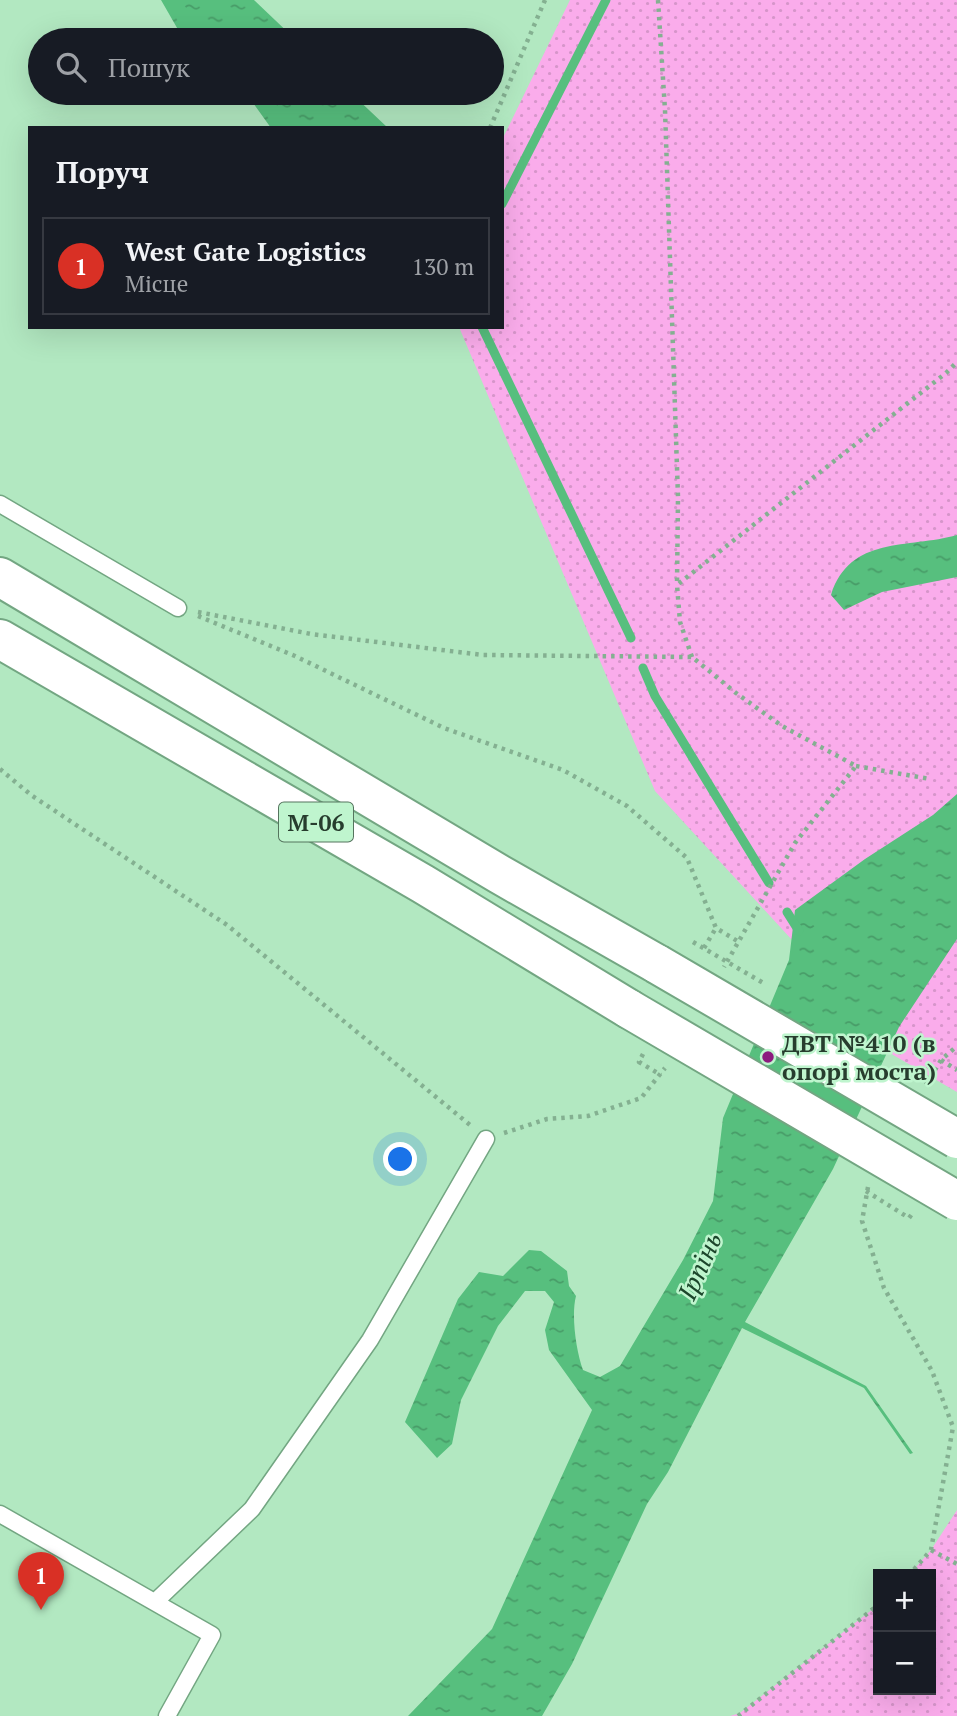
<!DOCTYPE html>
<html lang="uk">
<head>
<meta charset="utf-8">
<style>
	:root { --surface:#171b24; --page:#242831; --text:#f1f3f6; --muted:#9ea1a6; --line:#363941; --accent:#d93025 }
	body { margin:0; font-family:"PT Serif",serif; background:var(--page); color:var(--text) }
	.controls { position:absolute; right:21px; bottom:21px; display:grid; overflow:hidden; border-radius:0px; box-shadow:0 7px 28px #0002 }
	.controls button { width:63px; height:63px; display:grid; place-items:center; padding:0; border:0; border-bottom:2px solid var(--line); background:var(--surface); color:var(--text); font:35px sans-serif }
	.you { position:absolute; left:401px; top:1160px; width:24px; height:24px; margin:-18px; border:5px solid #fff; border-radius:50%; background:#1a73e8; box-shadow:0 0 0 10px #1a73e833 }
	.badge { display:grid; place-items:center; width:46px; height:46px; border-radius:50%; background:var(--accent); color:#fff; font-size:23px; font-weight:700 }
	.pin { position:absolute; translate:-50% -58px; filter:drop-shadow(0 2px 4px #0008) }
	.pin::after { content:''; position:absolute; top:37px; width:24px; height:21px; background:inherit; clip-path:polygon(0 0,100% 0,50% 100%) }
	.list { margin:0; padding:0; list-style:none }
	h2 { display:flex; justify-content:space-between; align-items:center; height:91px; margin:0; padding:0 28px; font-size:30px }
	h2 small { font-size:23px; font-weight:400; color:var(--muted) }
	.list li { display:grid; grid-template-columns:46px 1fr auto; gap:21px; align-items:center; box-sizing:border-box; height:98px; margin:0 14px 14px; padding:0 14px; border:2px solid var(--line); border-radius:0px }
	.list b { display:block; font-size:26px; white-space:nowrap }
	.list p { margin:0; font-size:23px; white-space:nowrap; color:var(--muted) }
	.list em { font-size:23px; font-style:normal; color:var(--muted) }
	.icon { flex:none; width:38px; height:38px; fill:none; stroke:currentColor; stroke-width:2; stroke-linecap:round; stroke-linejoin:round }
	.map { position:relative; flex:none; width:957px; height:1716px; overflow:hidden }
	.search { position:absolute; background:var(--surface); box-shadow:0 7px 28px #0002; left:28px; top:28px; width:476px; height:77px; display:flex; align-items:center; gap:18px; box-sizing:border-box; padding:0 24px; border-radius:38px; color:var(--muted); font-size:26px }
	.panel { position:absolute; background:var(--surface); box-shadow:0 7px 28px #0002; left:28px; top:126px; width:476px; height:203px; border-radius:0px }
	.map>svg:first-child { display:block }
	.grass { fill:url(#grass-dots) }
	.water { fill:url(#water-ripples) }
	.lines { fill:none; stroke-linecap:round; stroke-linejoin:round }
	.stream { stroke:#57bf7e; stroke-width:9 }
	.lane-casing { stroke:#73a682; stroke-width:19 }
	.highway-casing { stroke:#73a682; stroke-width:42 }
	.path { stroke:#84b091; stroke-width:4.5; stroke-dasharray:3.5 5; stroke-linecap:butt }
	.lane { stroke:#fff; stroke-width:16 }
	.highway { stroke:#fff; stroke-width:38 }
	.highway-bridge-casing { stroke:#73a682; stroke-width:42; stroke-linecap:butt }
	.path-bridge { stroke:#84b091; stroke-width:4.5; stroke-dasharray:3.5 5; stroke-linecap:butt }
	.highway-bridge { stroke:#fff; stroke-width:38 }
	.poi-dot { fill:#8c1c7f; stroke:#bff5ce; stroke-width:2.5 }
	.labels { text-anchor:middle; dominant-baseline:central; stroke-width:5; stroke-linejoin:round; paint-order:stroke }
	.shield { fill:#bff5ce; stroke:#55745e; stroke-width:2 }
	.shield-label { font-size:23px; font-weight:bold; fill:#273d2e }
	.poi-label { font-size:24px; font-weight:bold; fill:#273d2e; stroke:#bff5ce; text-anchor:start }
	.water-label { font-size:26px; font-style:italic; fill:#1c462b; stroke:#bff5ce }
</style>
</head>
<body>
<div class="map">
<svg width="957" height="1716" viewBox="0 0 957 1716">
	<defs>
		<pattern id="grass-dots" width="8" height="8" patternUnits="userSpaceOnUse" patternTransform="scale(1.75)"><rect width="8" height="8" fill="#faaceb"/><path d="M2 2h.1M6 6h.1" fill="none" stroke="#d695ca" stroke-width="1.8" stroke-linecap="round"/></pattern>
		<pattern id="water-ripples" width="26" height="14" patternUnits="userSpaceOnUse" patternTransform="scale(1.75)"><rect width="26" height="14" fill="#57bf7e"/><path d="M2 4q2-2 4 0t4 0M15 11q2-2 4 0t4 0" fill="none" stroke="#489c68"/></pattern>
	</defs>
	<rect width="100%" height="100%" fill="#b2e8c1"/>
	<path class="grass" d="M570,0H957V1092L814,1009L827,978L655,791L459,327H502V140Z
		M957,1510V1716H730L740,1713L878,1605V1690H931V1574H910L931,1550Z"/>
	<path class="water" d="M161,0H254L296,40H184Z
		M246,93H351L388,128H271Z
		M957,535V577L882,592L844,610L831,595C850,535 908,549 957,535Z
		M957,794V939L899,1027L833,1169L745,1322L866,1386L913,1453L910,1454L864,1388L742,1328L668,1472L647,1504L572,1664L542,1716H408L492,1629L592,1410L549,1350L545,1330L554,1302L545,1291H525L498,1326L461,1400L452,1444L437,1458L405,1422L458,1299L479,1272L503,1276L529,1250L541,1251L567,1271L569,1286L576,1296C571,1315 576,1351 583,1370L600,1377L620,1366L683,1260L713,1201L723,1118L789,960L795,910L865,859L933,815Z"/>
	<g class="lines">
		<path class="stream" d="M502,204L606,0
			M482,327L631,638
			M643,668L655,696L769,883
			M787,912L799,931"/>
		<defs>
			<path id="lane" d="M0,504L178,608
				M0,1514L212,1635L167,1716
				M155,1602L252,1509L370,1340L486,1139"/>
			<path id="highway" d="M0,577L499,874L657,964
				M0,639L423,884L629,1009"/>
		</defs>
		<use href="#lane" class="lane-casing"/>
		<use href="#highway" class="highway-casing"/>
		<path class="path" d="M658,0L665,110L678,497L677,585
			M490,128L545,0
			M198,612L311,634L483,655L692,657L736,693L782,726L856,766L795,843L724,967
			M198,616L295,656L444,728L563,770L627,806L687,858L716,928L739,942
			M692,657L680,622L677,585L946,373L957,362
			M856,766L930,779
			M0,769L31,795L227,925L470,1125
			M704,948L716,928
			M643,1054L639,1062L661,1075
			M941,1060L957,1070
			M926,1085L941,1060L957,1046
			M504,1133L547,1119L588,1116L641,1098L665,1068
			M868,1187L862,1221L884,1288L932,1371L953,1427L931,1550L910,1574
			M866,1191L909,1218L912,1214
			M931,1550L957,1564
			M738,1716L878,1605"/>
		<use href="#lane" class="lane"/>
		<use href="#highway" class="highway"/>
		<defs>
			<path id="highway-bridge" d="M657,964L957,1139
				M629,1009L957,1201"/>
		</defs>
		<use href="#highway-bridge" class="highway-bridge-casing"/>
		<path class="path-bridge" d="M693,942L765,984"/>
		<use href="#highway-bridge" class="highway-bridge"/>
	</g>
	<circle class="poi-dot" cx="768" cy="1057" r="7"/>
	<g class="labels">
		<rect class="shield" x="279" y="802.5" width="74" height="39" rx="5"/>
		<g class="shield-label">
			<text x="316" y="822">М-06</text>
		</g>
		<g class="poi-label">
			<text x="782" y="1043">ДВТ №410 (в<tspan x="782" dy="28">опорі моста)</tspan></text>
		</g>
		<g class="water-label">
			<text transform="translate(699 1266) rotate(-66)">Ірпінь</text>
		</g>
	</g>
</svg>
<div class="controls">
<button>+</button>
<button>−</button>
</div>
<div class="you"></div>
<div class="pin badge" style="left:41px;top:1610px">1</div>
<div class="search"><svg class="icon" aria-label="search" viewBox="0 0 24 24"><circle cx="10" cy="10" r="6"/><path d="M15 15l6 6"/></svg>Пошук</div>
<section class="panel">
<h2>Поруч<small></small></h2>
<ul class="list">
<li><span class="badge">1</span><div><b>West Gate Logistics</b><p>Місце</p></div><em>130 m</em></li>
</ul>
</section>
</div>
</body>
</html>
